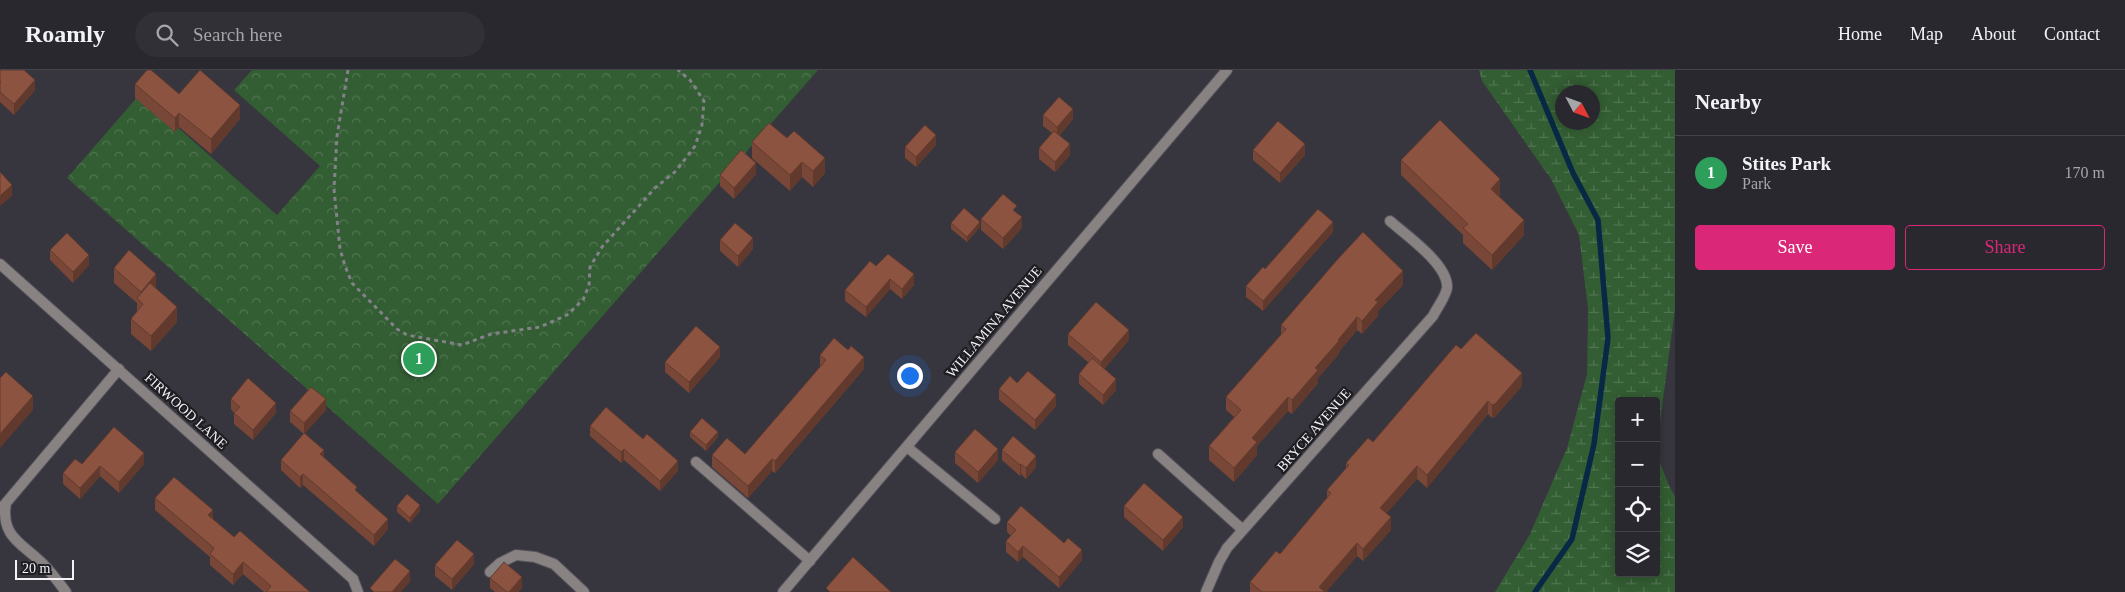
<!DOCTYPE html>
<html lang="en">
<head>
<meta charset="utf-8">
<style>
	:root { --surface:#29282e; --page:#313036; --text:#f1f3f6; --muted:#a5a6aa; --line:#45444a; --accent:#db2777 }
	body { margin:0; font-family:Georgia,serif; background:var(--page); color:var(--text) }
	.controls { position:absolute; right:15px; bottom:15px; display:grid; overflow:hidden; border-radius:5px; box-shadow:0 2px 12px #0003 }
	.controls button { width:45px; height:45px; display:grid; place-items:center; padding:0; border:0; border-bottom:1px solid var(--line); background:var(--surface); color:var(--text); font:25px sans-serif }
	.compass { position:absolute; left:1555px; top:15px; width:45px; height:45px; border-radius:50%; background:var(--surface); box-shadow:0 2px 12px #0003; rotate:131deg }
	.scale { position:absolute; left:15px; bottom:12px; width:59px; box-sizing:border-box; padding-left:5px; border:2px solid #f4f2f7; border-top:0; font-size:14px; line-height:18px; white-space:nowrap; color:#f4f2f7; -webkit-text-stroke:4px #1e1d21; paint-order:stroke }
	.you { position:absolute; left:909px; top:305px; width:18px; height:18px; margin:-12px; border:4px solid #fff; border-radius:50%; background:#1a73e8; box-shadow:0 0 0 8px #1a73e833 }
	.badge { display:grid; place-items:center; width:32px; height:32px; border-radius:50%; background:var(--accent); color:#fff; font-size:16px; font-weight:700 }
	.pin { position:absolute; translate:-50% -50%; border:2px solid #fff; box-shadow:0 1px 5px #0006 }
	.list { margin:0; padding:0; list-style:none }
	h2 { display:flex; justify-content:space-between; align-items:center; height:65px; margin:0; padding:0 20px; font-size:21px }
	h2 small { font-size:16px; font-weight:400; color:var(--muted) }
	.list li { display:grid; grid-template-columns:32px 1fr auto; gap:15px; align-items:center; box-sizing:border-box; height:75px; padding:0 20px; border-top:1px solid var(--line) }
	.list b { display:block; font-size:19px; white-space:nowrap }
	.list p { margin:0; font-size:16px; white-space:nowrap; color:var(--muted) }
	.list em { font-size:16px; font-style:normal; color:var(--muted) }
	.actions { display:flex; gap:10px; padding:15px 20px }
	.actions a { flex:1; padding:11px 0; border:1px solid var(--accent); border-radius:5px; text-align:center; font-size:18px; color:var(--accent) }
	.actions .main { background:var(--accent); color:#fff }
	.icon { flex:none; width:28px; height:28px; fill:none; stroke:currentColor; stroke-width:2; stroke-linecap:round; stroke-linejoin:round }
	.map { position:relative; flex:none; width:1675px; height:522px; overflow:hidden }
	header { display:flex; align-items:center; gap:30px; box-sizing:border-box; height:70px; padding:0 25px; background:var(--surface); border-bottom:1px solid var(--line) }
	header strong { font-size:24px }
	nav { display:flex; gap:28px; margin-inline-start:auto; font-size:18px }
	.search { width:350px; height:45px; background:var(--page); display:flex; align-items:center; gap:12px; box-sizing:border-box; padding:0 18px; border-radius:28px; color:var(--muted); font-size:19px }
	main { display:flex }
	aside { flex:1; background:var(--surface) }
	.map>svg:first-child { display:block }
	.wetland { fill:url(#wetland-marsh); fill-rule:evenodd }
	.park { fill:url(#park-crowns) }
	.lines { fill:none; stroke-linecap:round; stroke-linejoin:round }
	.stream { stroke:#072946; stroke-width:5.5 }
	.service-casing { stroke:#55535b; stroke-width:12 }
	.minor-casing { stroke:#55535b; stroke-width:12 }
	.path { stroke:#848289; stroke-width:3; stroke-dasharray:4 4; stroke-linecap:butt }
	.service { stroke:#888382; stroke-width:10 }
	.minor { stroke:#888382; stroke-width:10 }
	.wall { fill:#784737 }
	.shaded-wall { fill:#623a2d }
	.building { fill:#8c5340; stroke:#623a2d }
	.labels { text-anchor:middle; dominant-baseline:central; stroke-width:4.5; stroke-linejoin:round; paint-order:stroke }
	.street-label { font-size:14px; fill:#f4f2f7; stroke:#1e1d21 }
</style>
</head>
<body>
<header>
<strong>Roamly</strong>
<div class="search"><svg class="icon" aria-label="search" viewBox="0 0 24 24"><circle cx="10" cy="10" r="6"/><path d="M15 15l6 6"/></svg>Search here</div>
<nav><a>Home</a><a>Map</a><a>About</a><a>Contact</a></nav>
</header>
<main>
<div class="map">
<svg width="1675" height="522" viewBox="0 0 1675 522">
	<defs>
		<pattern id="wetland-marsh" width="20" height="14" patternUnits="userSpaceOnUse" patternTransform="scale(1.25)"><rect width="20" height="14" fill="#335d33"/><path d="M1 5h8M5 5V1M11 12h8M15 12V8" fill="none" stroke="#517551"/></pattern>
		<pattern id="park-crowns" width="20" height="18" patternUnits="userSpaceOnUse" patternTransform="scale(1.25)"><rect width="20" height="18" fill="#335d33"/><path d="M2 6a3 3 0 1 1 6 0M12 15a3 3 0 1 1 6 0" fill="none" stroke="#517551"/></pattern>
	</defs>
	<rect width="100%" height="100%" fill="#37353d"/>
	<path class="wetland" d="M1479,0H1675V239L1656,382L1669,416L1675,426V522H1495L1530,464L1567,378L1587,304L1588,239L1579,165L1551,109L1482,11ZM1562,22H1592V52H1562ZM1619,331H1656V503H1619Z"/>
	<path class="park" d="M252,0H818L438,434L67,108L140,24L277,145L320,96L234,20Z"/>
	<g class="lines">
		<path class="stream" d="M1530,0L1573,103L1598,150L1608,268L1594,374L1572,469L1535,522"/>
		<defs>
			<path id="service" d="M907,377L995,449
				M696,392L810,491
				M6,433C0,468 24,474 44,495C52,503 59,513 66,522
				M0,440L119,299
				M490,502L500,493L516,485L535,487L554,494L584,522
				M353,509L358,522"/>
			<path id="minor" d="M0,194L353,509
				M1158,384L1243,460
				M783,522L1227,0
				M1206,522L1219,492L1227,478L1433,246C1437,238 1446,226 1447,218C1449,195 1406,165 1390,151"/>
		</defs>
		<use href="#service" class="service-casing"/>
		<use href="#minor" class="minor-casing"/>
		<path class="path" d="M348,0L337,66L334,119L340,179L345,196L352,213L397,259L407,265L462,275L491,264L540,257L567,245L583,230L589,215L590,197L602,177L655,118L676,101L695,76L702,55L704,31L690,10L678,0"/>
		<use href="#service" class="service"/>
		<use href="#minor" class="minor"/>
	</g>
	<path class="wall" d="M0,0L35,20L14,45L0,32Z
		M135,14L179,24L240,49L211,84L179,57L175,62L135,28Z
		M1043,45L1073,49L1060,65L1070,85L1055,102L1039,89V78L1052,63L1043,56Z
		M787,68L825,103L813,117L802,107L790,121L752,88V72Z
		M936,75L916,97L905,88V77Z
		M1253,80L1305,85L1280,113L1253,90Z
		M1401,90L1500,125L1498,126L1524,165L1492,200L1463,173V165L1401,105Z
		M756,104L734,129L720,116V105Z
		M981,149L1022,158L1003,179L981,160Z
		M951,153L980,157L967,172L951,159Z
		M1333,162L1263,241L1246,227V216L1265,199Z
		M720,170L753,179L738,197L720,181Z
		M50,180L89,195L73,213L50,190Z
		M876,196L914,215L902,229L890,219L866,247L845,231V220Z
		M114,198L156,219L177,252L151,281L131,264V249L137,242V233L114,213Z
		M1403,215L1378,241V246L1362,264L1357,260L1339,282V284L1318,308V313L1292,344L1288,341L1257,376V385L1234,412L1209,390V376L1234,347L1226,340V327L1281,265V255Z
		M1068,264L1129,270L1104,299L1116,320L1103,335L1079,314V304L1089,293L1068,275Z
		M1461,279L1522,316L1495,347L1492,348L1488,344L1427,418L1417,409L1386,443L1391,460L1363,491L1357,486L1326,522H1250V512L1280,484L1327,428V420L1346,398V393L1373,372Z
		M820,285L864,299L775,403L772,401L748,428L712,397V385L745,384L820,297Z
		M720,287L689,323L665,302V292Z
		M1017,313L1056,336L1035,360L999,330V319Z
		M231,329L276,343L253,370L234,354V343L231,339Z
		M326,340L305,363L324,387L357,421L388,459L374,476L303,415L300,418L281,400V390L304,364L290,352V341Z
		M590,356L678,401L660,421L624,390L621,393L590,366Z
		M690,362L718,367L706,381L690,367Z
		M1002,380L1036,397L1026,409L1021,404L1020,406L1002,390Z
		M955,382L998,390L978,413L955,393Z
		M82,394H144L119,423L100,406L80,429L63,414V403Z
		M155,428L213,449L234,467L310,522H264L243,504L233,515L210,495V487L155,440Z
		M397,436L420,441L410,453L397,442Z
		M1124,436L1183,457L1163,481L1124,447Z
		M1007,452L1082,490L1059,518L1023,487L1018,492L1006,482V471L1011,466L1007,462Z
		M474,494L452,520L435,506V495Z
		M490,508L522,518L518,522H495L490,518Z"/>
	<path class="shaded-wall" d="M35,10V20L14,45V34Z
		M240,35V49L211,84V69Z
		M1073,39V49L1057,68V57Z
		M179,43V57L175,62V48Z
		M936,65V75L916,97V87Z
		M1070,74V85L1055,102V92Z
		M1305,74V85L1280,113V103Z
		M825,88V103L813,117V101Z
		M802,92V107L790,121V105Z
		M756,93V104L734,129V118Z
		M1500,109V125L1491,134V119Z
		M12,115V126L0,136V126Z
		M1022,147V158L1003,179V168Z
		M1524,150V165L1492,200V185Z
		M980,152V157L967,172V167Z
		M1333,152V162L1263,241V231Z
		M753,168V179L738,197V186Z
		M89,185V195L73,213V202Z
		M1403,201V215L1378,241V246L1362,264V251L1375,230Z
		M156,204V219L141,232V222Z
		M914,204V215L902,229V219Z
		M890,209V219L866,247V237Z
		M177,237V252L151,281V266Z
		M1357,247V260L1339,282V284L1318,308V313L1292,344V330L1315,298L1338,270Z
		M1129,260V270L1101,303V292Z
		M720,277V287L689,323V312Z
		M864,287V299L775,403V391Z
		M1522,303V316L1495,347L1492,348V335Z
		M1116,309V320L1103,335V325Z
		M1056,325V336L1035,360V350Z
		M33,326V340L0,378V387V364Z
		M1288,327V341L1257,376V385L1234,412V398L1252,368Z
		M326,329V340L304,364V353Z
		M1488,331V344L1427,418V405Z
		M276,333V343L253,370V360Z
		M718,362V367L706,381V375Z
		M624,379V390L621,393V382Z
		M998,379V390L978,413V402Z
		M324,380V390L320,384Z
		M144,383V394L119,423V412Z
		M1036,386V397L1026,409V398Z
		M772,389V401L748,428V416Z
		M678,391V401L660,421V411Z
		M1021,394V404L1020,406V395Z
		M100,396V406L80,429V418Z
		M1417,396V409L1380,451V438Z
		M303,404V415L300,418V407Z
		M420,435V441L410,453V448Z
		M213,440V452L208,445Z
		M1183,447V457L1163,481V470Z
		M1391,447V460L1363,491V479Z
		M388,449V459L374,476V465Z
		M1357,473V486L1326,522H1319V517Z
		M1023,476V487L1018,492V482Z
		M1082,480V490L1059,518V507Z
		M474,484V494L452,520V509Z
		M243,492V504L233,515V504Z
		M410,501V512L401,522H392Z
		M522,507V518L518,522H509Z"/>
	<path class="building" d="M0,0H24L35,10L14,34L0,22V13L1,12H0Z
		M147,0H151L179,24L200,0L240,35L211,69L179,43L175,48L135,14Z
		M1059,27L1073,39L1057,57L1043,45Z
		M1440,50L1500,109L1491,119L1524,150L1492,185L1463,158L1468,154L1401,90Z
		M1278,51L1305,74L1280,103L1253,80Z
		M769,53L787,68L794,61L825,88L813,101L802,92L790,105L752,72Z
		M925,55L936,65L916,87L905,77Z
		M1054,61L1070,74L1055,92L1039,78Z
		M741,80L756,93L734,118L720,105Z
		M0,102L12,115L0,126Z
		M1003,124L1017,136L1013,140L1022,147L1003,168L981,149Z
		M964,138L980,152L967,167L951,153Z
		M1318,139L1333,152L1263,231L1246,216L1263,197L1265,199Z
		M735,153L753,168L738,186L720,170Z
		M1363,162L1403,201L1375,230L1378,232L1362,251L1357,247L1338,270L1339,271L1315,298L1318,300L1292,330L1288,327L1252,368L1257,372L1234,398L1209,376L1241,340L1226,327L1286,259L1281,255L1337,190Z
		M67,163L89,185L73,202L50,180Z
		M129,180L156,204L141,222L114,198Z
		M888,184L914,204L902,219L890,209L866,237L845,220L870,191L876,196Z
		M150,213L177,237L151,266L131,249L143,234L137,228Z
		M1096,232L1129,260L1101,292L1068,264Z
		M696,256L720,277L689,312L665,292Z
		M1476,263L1522,303L1495,334L1492,335L1488,331L1427,405L1417,396L1380,438L1391,447L1363,479L1357,473L1319,517L1325,522H1262L1250,512L1276,481L1280,484L1331,423L1327,420L1349,395L1346,393L1368,368L1373,372L1456,275L1461,279Z
		M834,268L848,280L851,276L864,287L775,391L772,389L748,416L712,385L727,368L745,384L826,290L820,285Z
		M1092,288L1116,309L1103,325L1079,304Z
		M1028,301L1056,325L1035,350L999,319L1010,306L1017,313Z
		M6,302L33,326L0,364V308Z
		M248,308L276,333L253,360L234,343L240,337L231,329Z
		M311,317L326,329L304,353L290,341Z
		M606,337L643,369L647,364L678,391L660,411L624,379L621,382L590,356Z
		M702,348L718,362L706,375L690,362Z
		M114,357L144,383L119,412L100,396L80,418L63,403L75,389L82,394Z
		M975,359L998,379L978,402L955,382Z
		M304,363L324,380L320,384L357,417L355,420L388,449L374,465L303,404L300,407L281,390Z
		M1013,366L1036,386L1026,398L1021,394L1020,395L1002,380Z
		M174,407L213,440L208,445L234,467L240,461L310,522H266L271,516L243,492L233,504L210,484L214,478L155,428Z
		M1144,413L1183,447L1163,470L1124,436Z
		M407,424L420,435L410,448L397,436Z
		M1021,436L1064,473L1068,468L1082,480L1059,507L1023,476L1018,482L1006,471L1016,460L1007,452Z
		M457,470L474,484L452,509L435,495Z
		M853,487L891,522H830L826,518Z
		M395,489L410,501L392,522H374L370,518Z
		M504,492L522,507L509,522H507L490,508Z"/>
	<g class="labels">
		<g class="street-label">
			<text transform="translate(994 252) rotate(-50)">WILLAMINA AVENUE</text>
			<text transform="translate(186 341) rotate(42)">FIRWOOD LANE</text>
			<text transform="translate(1314 360) rotate(-49)">BRYCE AVENUE</text>
		</g>
	</g>
</svg>
<div class="controls">
<button>+</button>
<button>−</button>
<button><svg class="icon" aria-label="locate" viewBox="0 0 24 24"><circle cx="12" cy="12" r="6"/><path d="M12 2v4M12 18v4M2 12h4M18 12h4"/></svg></button>
<button><svg class="icon" aria-label="layers" viewBox="0 0 24 24"><path d="M12 4l9 5-9 5-9-5zM3 14l9 5 9-5"/></svg></button>
</div>
<svg class="compass" viewBox="-18 -18 36 36"><path d="M0-13l5 13h-10z" fill="#e53935"/><path d="M0 13l5-13h-10z" fill="#a5a6aa"/></svg>
<div class="scale">20 m</div>
<div class="you"></div>
<div class="pin badge" style="left:419px;top:289px;background:#2e9e5b">1</div>
</div>
<aside>
<h2>Nearby<small></small></h2>
<ul class="list">
<li><span class="badge" style="background:#2e9e5b">1</span><div><b>Stites Park</b><p>Park</p></div><em>170 m</em></li>
</ul>
<div class="actions"><a class="main">Save</a><a>Share</a></div>
</aside>
</main>
</body>
</html>
